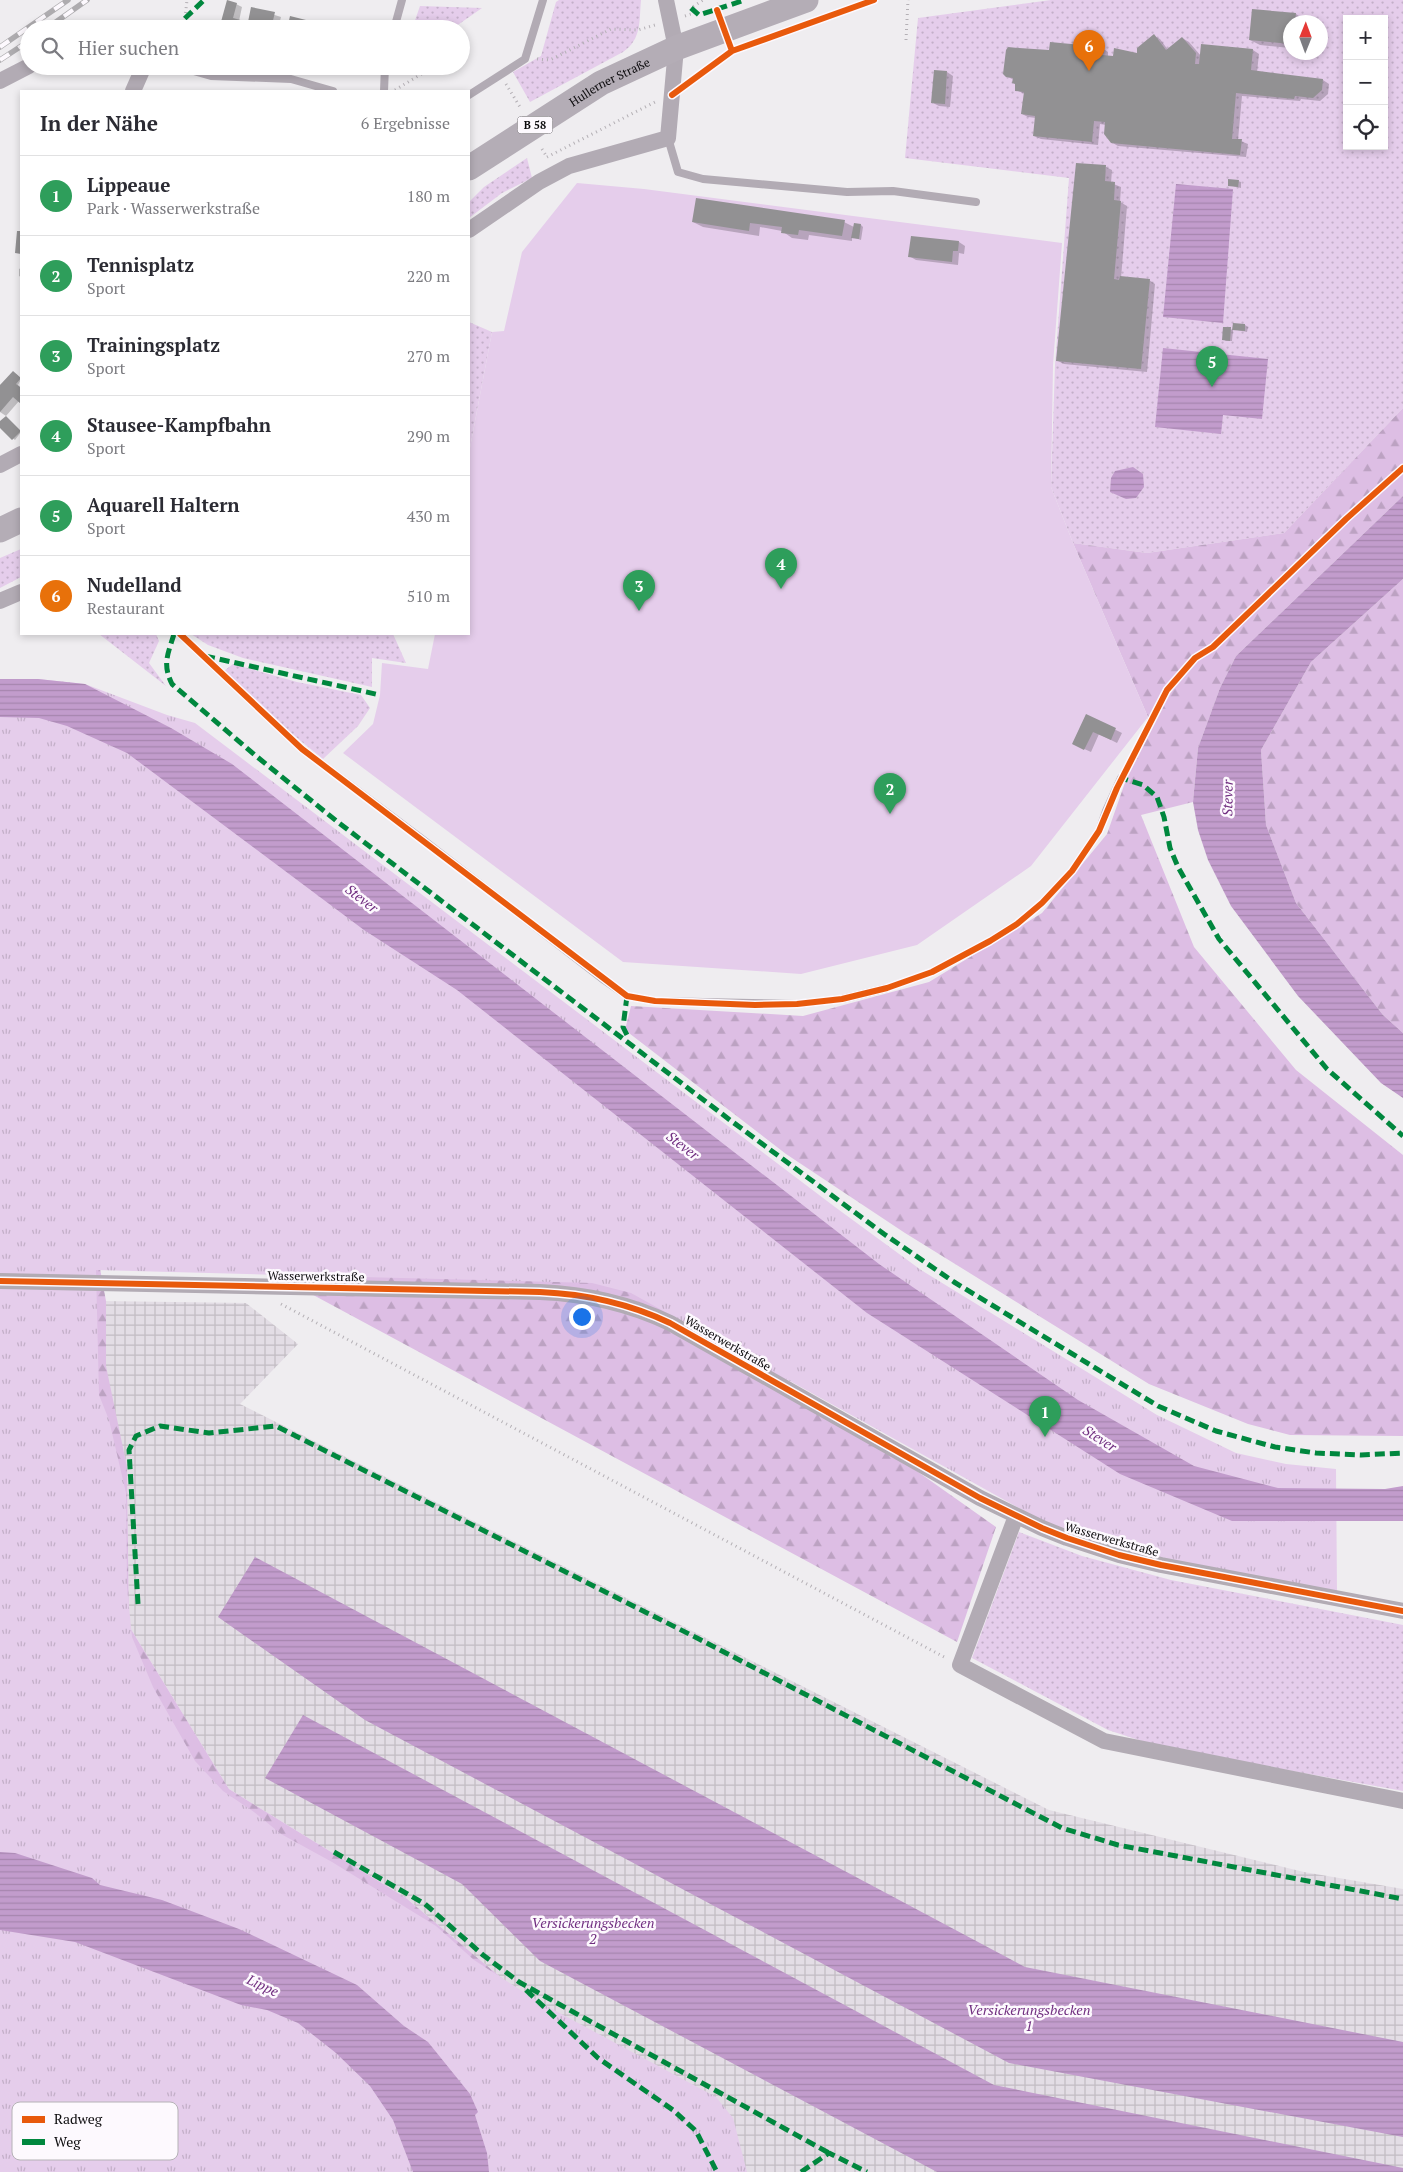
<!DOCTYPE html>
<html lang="de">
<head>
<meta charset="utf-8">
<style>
	:root { --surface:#fff; --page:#f7f7f7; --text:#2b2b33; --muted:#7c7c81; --line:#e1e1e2; --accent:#0f766e }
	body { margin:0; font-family:"PT Serif",serif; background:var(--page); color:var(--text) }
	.controls { position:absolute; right:15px; top:15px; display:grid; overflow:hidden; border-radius:0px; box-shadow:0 2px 8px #0003 }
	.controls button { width:45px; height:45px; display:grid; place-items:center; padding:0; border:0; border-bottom:1px solid var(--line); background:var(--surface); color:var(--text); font:25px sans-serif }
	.compass { position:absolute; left:1283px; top:15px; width:45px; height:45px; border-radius:50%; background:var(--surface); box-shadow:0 2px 8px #0003; rotate:1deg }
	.you { position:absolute; left:581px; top:1316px; width:18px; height:18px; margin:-12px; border:4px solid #fff; border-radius:50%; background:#1a73e8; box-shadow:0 0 0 8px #1a73e833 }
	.badge { display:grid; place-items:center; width:32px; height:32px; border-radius:50%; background:var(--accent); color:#fff; font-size:16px; font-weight:700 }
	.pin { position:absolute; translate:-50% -41px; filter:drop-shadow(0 1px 2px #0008) }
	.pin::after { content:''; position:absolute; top:26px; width:18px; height:15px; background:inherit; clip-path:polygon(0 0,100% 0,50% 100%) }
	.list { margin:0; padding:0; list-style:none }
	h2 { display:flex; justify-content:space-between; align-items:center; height:65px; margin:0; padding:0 20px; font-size:21px }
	h2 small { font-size:16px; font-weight:400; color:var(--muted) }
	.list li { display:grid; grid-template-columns:32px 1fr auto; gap:15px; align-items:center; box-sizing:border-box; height:80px; padding:0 20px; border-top:1px solid var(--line) }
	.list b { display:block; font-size:19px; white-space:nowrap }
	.list p { margin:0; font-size:16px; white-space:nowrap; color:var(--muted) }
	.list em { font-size:16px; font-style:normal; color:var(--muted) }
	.icon { flex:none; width:28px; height:28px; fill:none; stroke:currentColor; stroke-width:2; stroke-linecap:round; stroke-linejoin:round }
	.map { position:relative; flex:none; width:1403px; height:2172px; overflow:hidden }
	.search { position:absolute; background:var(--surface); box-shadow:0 2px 8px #0003; left:20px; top:20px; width:450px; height:55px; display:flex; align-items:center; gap:12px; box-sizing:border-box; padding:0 18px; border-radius:28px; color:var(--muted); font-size:19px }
	.panel { position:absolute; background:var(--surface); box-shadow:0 2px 8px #0003; left:20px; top:90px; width:450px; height:545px; border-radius:0px }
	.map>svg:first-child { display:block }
	.industrial { fill:url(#industrial-grid) }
	.grass { fill:url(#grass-dots); fill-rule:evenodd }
	.forest { fill:url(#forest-firs) }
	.park { fill:url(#park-tufts) }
	.pitch { fill:#e5cdeb }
	.water { fill:url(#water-rules) }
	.shadow { fill:#0003 }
	.building { fill:#929193 }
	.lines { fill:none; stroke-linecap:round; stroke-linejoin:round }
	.path { stroke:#b4b0b5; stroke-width:3; stroke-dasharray:1 4; stroke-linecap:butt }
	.lane { stroke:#b2abb4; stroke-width:8 }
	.street { stroke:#b2abb4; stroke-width:16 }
	.primary { stroke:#b4adb6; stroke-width:25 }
	.rail-casing { stroke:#aeacaf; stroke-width:5.5 }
	.rail { stroke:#fdf9fe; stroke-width:4; stroke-dasharray:11; stroke-linecap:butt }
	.quiet { stroke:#00873e; stroke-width:5; stroke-dasharray:10 5; stroke-linecap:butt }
	.cycleway-casing { stroke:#fdf9fe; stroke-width:9 }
	.cycleway { stroke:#e8590c; stroke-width:6 }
	.labels { text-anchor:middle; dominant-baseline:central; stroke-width:5; stroke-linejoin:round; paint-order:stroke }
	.shield { fill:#fdf9fe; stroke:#545255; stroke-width:1 }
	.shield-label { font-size:11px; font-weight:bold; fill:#0c0b0d }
	.street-label { font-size:12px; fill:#0c0b0d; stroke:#fdf9fe }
	.water-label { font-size:14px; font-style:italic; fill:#712f80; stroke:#fdf9fe }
	.key { fill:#fdf9fe; stroke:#b5b2b6; stroke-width:1 }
	.key-label { font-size:14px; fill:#0c0b0d }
</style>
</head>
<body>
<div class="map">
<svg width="1403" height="2172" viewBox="0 0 1403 2172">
	<defs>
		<pattern id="industrial-grid" width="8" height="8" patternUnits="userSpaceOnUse" patternTransform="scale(1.25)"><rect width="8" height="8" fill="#e3dde5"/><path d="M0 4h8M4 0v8" fill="none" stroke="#c2bcc3"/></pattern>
		<pattern id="grass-dots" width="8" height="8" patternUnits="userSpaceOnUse" patternTransform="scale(1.25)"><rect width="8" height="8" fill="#e5cdeb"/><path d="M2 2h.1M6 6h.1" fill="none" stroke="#c3afc8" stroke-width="1.8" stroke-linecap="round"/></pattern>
		<pattern id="forest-firs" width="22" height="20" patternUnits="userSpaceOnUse" patternTransform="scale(1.25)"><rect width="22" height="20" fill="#ddbee4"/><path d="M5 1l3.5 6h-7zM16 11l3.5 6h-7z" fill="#bca2c2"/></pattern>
		<pattern id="park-tufts" width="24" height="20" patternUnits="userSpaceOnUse" patternTransform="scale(1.25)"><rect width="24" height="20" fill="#e5cdeb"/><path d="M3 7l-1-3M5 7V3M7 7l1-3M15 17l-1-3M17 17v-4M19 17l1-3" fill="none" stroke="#c3afc8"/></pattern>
		<pattern id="water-rules" width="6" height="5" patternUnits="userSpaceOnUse" patternTransform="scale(1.25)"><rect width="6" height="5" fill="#c29ccc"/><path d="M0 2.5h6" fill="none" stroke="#a685ae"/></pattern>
	</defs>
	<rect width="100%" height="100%" fill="#efedf0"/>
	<path class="industrial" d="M100,1301L246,1303L298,1344L240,1404L1049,1810L1304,1872L1403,1889V2172H715L528,2000L406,1898L229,1789L129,1626L127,1467L104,1369Z"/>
	<path class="grass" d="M559,0H641C639,21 642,39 623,52L530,102L513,72L541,56L556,2Z
		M1051,0H1403V408L1284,533L1147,553L1073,543L1051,487L1055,365L1069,178L905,158L918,18ZM1347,19H1384V146H1347ZM1290,22H1320V52H1290Z
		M420,6L482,8L452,29H412Z
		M527,158L532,178L502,193L469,218V202L484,187Z
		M469,322L492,332L469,453Z
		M21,549V577L0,588V558Z
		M99,634H156L159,641L149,663L166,686Z
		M191,634H393L406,663L372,658V687L243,658L208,645Z
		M233,664L297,682L361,695L370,708L358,726L323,759L280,724L224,671Z
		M1019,1532L1082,1556L1171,1580L1403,1625V1791L1160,1747L1108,1730L972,1658Z"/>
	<path class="forest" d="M1403,408V496L1236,656L1220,688L1198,748L1193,802L1141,815L1194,947L1296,1070L1403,1155V1436L1290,1435L1248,1424L1149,1384L905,1233L786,1154L625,1030L631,1006L803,1016L929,982L1042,913L1107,834L1148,717L1073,543L1147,553L1284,533Z
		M1403,579V1033L1383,1015L1296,903L1266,825L1261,750L1311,662Z
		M0,970L659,1289L996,1527L957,1642L265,1269L99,1263L106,1301V1366L127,1467L129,1626L229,1789L406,1898L528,2000L53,1757Z"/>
	<path class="park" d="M0,679H38L85,684L167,715L195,723L835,1207L921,1270L1157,1415L1236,1453L1286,1464L1336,1469L1337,1592L1129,1553L1048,1524L631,1293L592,1283L96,1270L99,1395L109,1420L126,1493L127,1587L132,1637L153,1687L195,1761L223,1791L254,1812L281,1834L332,1862L436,1926L474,1960L539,2002L716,2097L733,2118L747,2172H0Z"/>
	<path class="pitch" d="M577,183L644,189L1062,243L1053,365L1051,487L1073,543L1148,717L1031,866L917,945L801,974L623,962L343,753L373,724L380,695L382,663L428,669L435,634H469V453L492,332L504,331L522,252Z"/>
	<path class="water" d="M1176,184L1233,189L1223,323L1163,317Z
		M1163,348L1268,359L1262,419L1223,415L1221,434L1155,427Z
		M1133,467L1143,474L1144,487L1136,498L1126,499L1110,492L1111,478L1115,471Z
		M1403,496V579L1311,662L1261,750L1266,825L1296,903L1383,1015L1403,1033V1098L1381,1083L1298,996L1231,906L1208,860L1198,830L1193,802L1198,748L1220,688L1236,656Z
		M0,679H38L85,684L171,728L232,764L879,1264L1078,1400L1194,1466L1278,1488L1385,1489L1403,1486V1521H1232L1120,1474L867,1313L457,990L364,930L127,753L67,726L39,718L0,717Z
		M255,1557L1025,1967L1403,2042V2137L1009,2063L365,1720L218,1617Z
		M303,1715L994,2085L1403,2168V2172H937L540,1961L462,1884L265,1778Z
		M0,1852L15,1853L92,1878L100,1885L162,1900L239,1929L357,1985L404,2026L428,2042L470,2094L478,2112L475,2115L487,2153L489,2172H413L393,2120L370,2086L336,2053L298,2023L267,2010L241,2005L75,1942L0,1930Z"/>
	<path class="shadow" d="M236,4L242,7L239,21L249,23L252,8L281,17L278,29H220Z
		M1296,14L1305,20V22H1290V48L1260,45L1250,40Z
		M305,22L308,23L306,29H288Z
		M1154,36L1160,39L1168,50L1182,38L1189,42L1201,56L1202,45L1253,50L1259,54L1257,72L1323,80L1329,84L1328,94L1320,101L1301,99L1300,101L1242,96L1238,140L1248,144L1246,157L1118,146L1111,142L1106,125L1100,124L1098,145L1041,139L1034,136L1036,118L1028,117L1022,114L1025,94L1016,90V85L1014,80L1006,76L1050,52L1102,48L1108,52V57L1138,54Z
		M947,72L953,76L950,107L939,106L933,103Z
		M1106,167L1112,170L1111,183L1121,187L1120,202L1127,206L1121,278L1149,280L1155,284L1147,372L1064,364L1058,361Z
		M1238,181L1241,182V188L1229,185Z
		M693,222H844L854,227L861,225L863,227L861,240L852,237V241L809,235L808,240L792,238L782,231L760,227L759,236L703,227Z
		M959,242L965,246L964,254L959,253L958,265L916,260L909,256Z
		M21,268V277L19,276V269Z
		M1245,325L1248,327L1247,332L1233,329Z
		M1230,329L1233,330L1232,341H1226L1223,339Z
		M16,374L21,379L18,385L21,388V403L19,401L6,416L0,412V385Z
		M8,419L21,432L15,440L0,426V423Z
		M1087,716L1122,733L1117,743L1099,734L1091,752L1080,747Z"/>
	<path class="building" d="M227,0L237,3L233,18L248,22L251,7L275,12L271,29H219Z
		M1252,9L1296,13L1295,22H1290V44L1249,40Z
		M290,16L306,20L303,29H287Z
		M317,21L332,25L331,29H315Z
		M1154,34L1166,50L1182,37L1196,53L1195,64H1199L1201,44L1253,49L1251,70L1323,79L1322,90L1313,98L1295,96L1294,99L1236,93L1232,139H1242L1240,155L1111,143L1104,134L1105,122L1094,121L1092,142L1033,136L1035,116L1021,114L1024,92L1015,91V84L1012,83L1013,78L1006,77L1003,74L1006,50L1008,47L1019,48L1049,50L1050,42L1103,47L1102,55L1113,56L1114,48L1137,53V48Z
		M934,70L947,71L945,104L931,103Z
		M1076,163L1106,165L1105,181L1115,182L1114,200L1121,201L1114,279L1119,280L1120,276L1150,279L1141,369L1056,361Z
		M1228,179L1239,180L1238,187L1228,186Z
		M696,198L845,220L842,236L799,230L798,235L781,233L782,227L750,223L749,231L692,222Z
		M854,223L861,224L859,239L851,238Z
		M17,231H21V254L15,253Z
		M911,236L959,241L958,251H953L952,262L908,257Z
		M1233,323L1245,324V331L1232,330Z
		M1223,327H1231L1230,341L1222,340Z
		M13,371L21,378L16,384L20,387L21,386V404L13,397L0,412V385Z
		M6,416L21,431L12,440L0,428V421Z
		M1086,714L1116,728L1111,740L1093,732L1084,750L1072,744Z"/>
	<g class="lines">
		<path class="path" d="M685,16L691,14V8L703,0
			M185,18L187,0
			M906,40L908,0
			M537,59L550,60L611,29L638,30L655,25
			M506,84L520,107
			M395,90L423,73
			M542,149L547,157
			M547,157L655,102
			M281,1304L946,1658"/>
		<path class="lane" d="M394,29L402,0
			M176,66L211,76L291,79L333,91
			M384,91L385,66
			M469,95L525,59L543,0
			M668,138L678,172L703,179L847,192L893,191L976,202
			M180,634L302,749L422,839L604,980L627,996L655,1001L797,1004L842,999L887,988L932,972L990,941L1017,924L1042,903L1072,871L1099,831L1106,811L1121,778"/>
		<path class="street" d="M0,81L29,66
			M133,91L144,66
			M469,230L539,182L569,166L668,138L676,48L666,0
			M0,465L21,454
			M0,601L21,592
			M0,1281L540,1292C587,1294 628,1303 670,1323L980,1498L1042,1528L1067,1538L1119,1555L1161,1565L1403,1611
			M1016,1516L960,1665L1104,1741L1403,1801"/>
		<g class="primary">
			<path id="s1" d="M469,168L601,83L676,48L806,0"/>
			<path d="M0,530L21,520"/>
		</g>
		<defs>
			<path id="rail" d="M46,29L87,0
				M0,47L68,0
				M0,60L29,41"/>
		</defs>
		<use href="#rail" class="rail-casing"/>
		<use href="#rail" class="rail"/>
		<path class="quiet" d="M691,8L699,15L745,0
			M174,29L204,0
			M174,634C168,654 162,664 172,684L256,756L339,823L730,1120L884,1234L954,1282L1158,1406L1216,1431L1275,1447L1316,1453L1361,1455L1403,1453
			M205,656L380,695
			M1123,776L1121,778L1143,785L1157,797L1164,817L1170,848L1178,867L1219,939L1327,1069L1403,1136
			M627,996L623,1027L629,1039
			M138,1604L129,1450L136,1436L160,1426L209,1433L276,1426L699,1639L1062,1828L1118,1845L1403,1899
			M334,1852L425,1904L483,1955L519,1982L829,2153
			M526,1990L598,2058L673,2110L696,2131L717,2172
			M801,2172L829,2153L867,2172"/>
		<defs>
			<path id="cycleway" d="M732,51L874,0
				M672,95L732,51L717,10
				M180,634L302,749L627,996L655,1001L755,1005L797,1004L842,999L887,988L932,972L990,941L1017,924L1042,903L1072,871L1099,831L1117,788L1167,690L1195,658L1213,647L1346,519L1403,468
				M0,1281L540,1292C587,1294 628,1303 670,1323L980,1498L1042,1528L1067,1538L1119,1555L1161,1565L1403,1611"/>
		</defs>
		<use href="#cycleway" class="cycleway-casing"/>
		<use href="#cycleway" class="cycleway"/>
	</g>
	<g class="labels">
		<rect class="shield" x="517.5" y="116.5" width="35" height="17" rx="4"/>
		<g class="shield-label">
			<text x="535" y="125">B 58</text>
		</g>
		<g class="street-label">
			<text stroke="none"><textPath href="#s1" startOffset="165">Hullerner Straße</textPath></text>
			<text transform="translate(316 1276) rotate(1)">Wasserwerkstraße</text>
			<text transform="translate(728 1343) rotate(30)">Wasserwerkstraße</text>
			<text transform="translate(1112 1539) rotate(16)">Wasserwerkstraße</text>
		</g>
		<g class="water-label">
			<text transform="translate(1227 798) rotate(-89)">Stever</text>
			<text transform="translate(362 898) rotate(38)">Stever</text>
			<text transform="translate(683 1145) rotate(38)">Stever</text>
			<text transform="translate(1100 1438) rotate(33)">Stever</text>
			<text x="593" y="1922">Versickerungsbecken<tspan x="593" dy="16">2</tspan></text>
			<text transform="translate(263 1985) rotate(25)">Lippe</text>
			<text x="1029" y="2009">Versickerungsbecken<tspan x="1029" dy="16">1</tspan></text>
		</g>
	</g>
	<rect x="12" y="2102" width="166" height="58" rx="8" class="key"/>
	<rect x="22" y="2116" width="23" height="7" fill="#e8590c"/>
	<rect x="22" y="2139" width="23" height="6" fill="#00873e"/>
	<g class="key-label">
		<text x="54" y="2124">Radweg</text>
		<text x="54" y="2147">Weg</text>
	</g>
</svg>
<div class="controls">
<button>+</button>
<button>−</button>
<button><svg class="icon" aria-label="locate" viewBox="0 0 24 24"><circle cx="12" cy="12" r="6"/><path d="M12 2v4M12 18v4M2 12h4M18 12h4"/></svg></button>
</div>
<svg class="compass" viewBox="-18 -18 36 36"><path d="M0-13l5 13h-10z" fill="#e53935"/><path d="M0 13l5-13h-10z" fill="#7c7c81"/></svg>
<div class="you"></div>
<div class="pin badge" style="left:1045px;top:1437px;background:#2e9e5b">1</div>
<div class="pin badge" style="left:890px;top:814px;background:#2e9e5b">2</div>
<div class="pin badge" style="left:639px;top:611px;background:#2e9e5b">3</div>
<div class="pin badge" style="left:781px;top:589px;background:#2e9e5b">4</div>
<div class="pin badge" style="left:1212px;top:387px;background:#2e9e5b">5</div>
<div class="pin badge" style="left:1089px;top:71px;background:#e8710a">6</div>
<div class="search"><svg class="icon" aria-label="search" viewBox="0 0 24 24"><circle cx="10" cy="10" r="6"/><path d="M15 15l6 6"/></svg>Hier suchen</div>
<section class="panel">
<h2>In der Nähe<small>6 Ergebnisse</small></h2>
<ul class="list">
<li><span class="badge" style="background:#2e9e5b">1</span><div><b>Lippeaue</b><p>Park · Wasserwerkstraße</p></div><em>180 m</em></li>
<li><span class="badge" style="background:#2e9e5b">2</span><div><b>Tennisplatz</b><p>Sport</p></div><em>220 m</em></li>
<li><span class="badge" style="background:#2e9e5b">3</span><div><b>Trainingsplatz</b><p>Sport</p></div><em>270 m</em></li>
<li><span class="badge" style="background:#2e9e5b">4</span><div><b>Stausee-Kampfbahn</b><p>Sport</p></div><em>290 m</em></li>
<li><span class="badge" style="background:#2e9e5b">5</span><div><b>Aquarell Haltern</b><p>Sport</p></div><em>430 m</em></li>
<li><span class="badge" style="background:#e8710a">6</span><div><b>Nudelland</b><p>Restaurant</p></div><em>510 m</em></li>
</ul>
</section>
</div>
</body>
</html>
